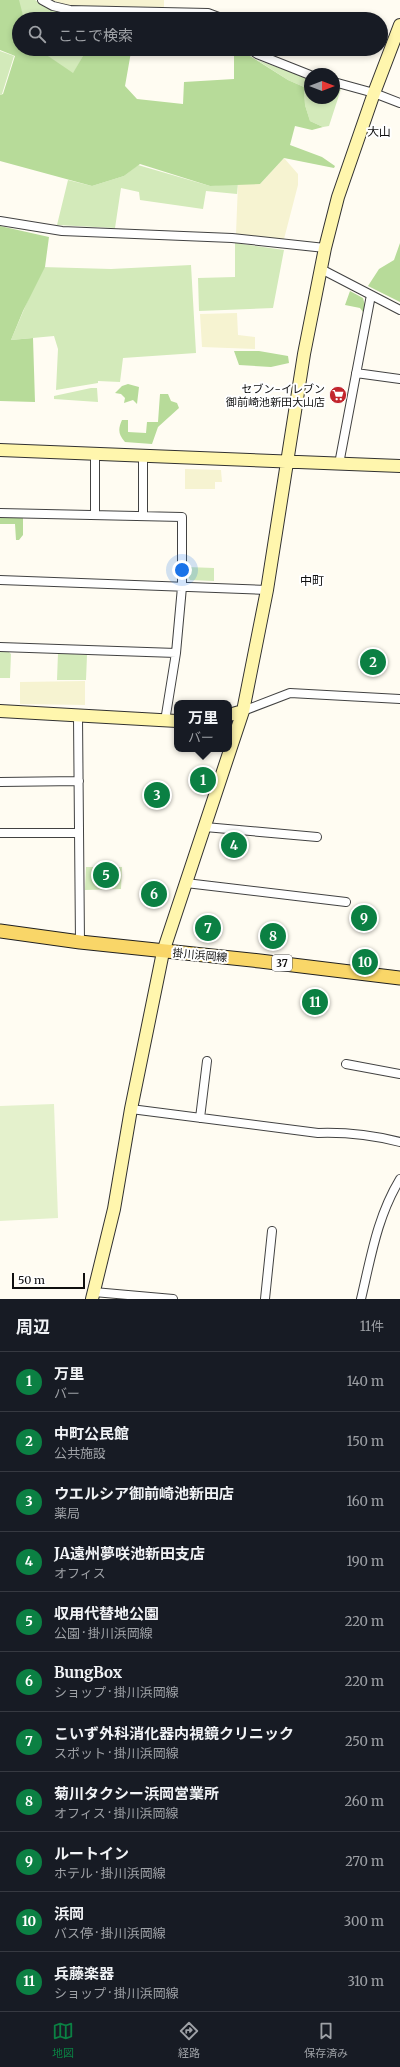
<!DOCTYPE html>
<html lang="ja">
<head>
<meta charset="utf-8">
<style>
	:root { --surface:#171b24; --page:#242831; --text:#f1f3f6; --muted:#9ea1a6; --line:#363941; --accent:#0b8043 }
	body { margin:0; font-family:Merriweather,"Noto Sans JP",serif; background:var(--page); color:var(--text) }
	.compass { position:absolute; left:304px; top:68px; width:36px; height:36px; border-radius:50%; background:var(--surface); box-shadow:0 2px 6px #0003; rotate:90deg }
	.scale { position:absolute; left:12px; bottom:10px; width:73px; box-sizing:border-box; padding-left:4px; border:2px solid #0f0f0f; border-top:0; font-size:11px; line-height:14px; white-space:nowrap; color:#0f0f0f; -webkit-text-stroke:3px #fff; paint-order:stroke }
	.you { position:absolute; left:182px; top:570px; width:14px; height:14px; margin:-10px; border:3px solid #fff; border-radius:50%; background:#1a73e8; box-shadow:0 0 0 6px #1a73e833 }
	.badge { display:grid; place-items:center; width:26px; height:26px; border-radius:50%; background:var(--accent); color:#fff; font-size:13px; font-weight:700 }
	.pin { position:absolute; translate:-50% -50%; border:2px solid #fff; box-shadow:0 1px 4px #0006 }
	.popup { position:absolute; left:174px; top:700px; width:58px; height:52px; box-sizing:border-box; display:grid; place-content:center; border-radius:8px; background:var(--surface); filter:drop-shadow(0 1px 3px #0005); font-size:13px; white-space:nowrap; color:var(--muted) }
	.popup b { font-size:15px; color:var(--text) }
	.popup::after { content:''; position:absolute; left:50%; top:100%; margin-left:-8px; border:8px solid transparent; border-top-color:var(--surface) }
	.list { margin:0; padding:0; list-style:none }
	h2 { display:flex; justify-content:space-between; align-items:center; height:52px; margin:0; padding:0 16px; font-size:17px }
	h2 small { font-size:13px; font-weight:400; color:var(--muted) }
	.list li { display:grid; grid-template-columns:26px 1fr auto; gap:12px; align-items:center; box-sizing:border-box; height:60px; padding:0 16px; border-top:1px solid var(--line) }
	.list b { display:block; font-size:15px; white-space:nowrap }
	.list p { margin:0; font-size:13px; white-space:nowrap; color:var(--muted) }
	.list em { font-size:13px; font-style:normal; color:var(--muted) }
	.icon { flex:none; width:22px; height:22px; fill:none; stroke:currentColor; stroke-width:2; stroke-linecap:round; stroke-linejoin:round }
	.map { position:relative; flex:none; width:400px; height:1299px; overflow:hidden }
	.search { position:absolute; background:var(--surface); box-shadow:0 2px 6px #0003; left:12px; right:12px; top:12px; height:44px; display:flex; align-items:center; gap:10px; box-sizing:border-box; padding:0 14px; border-radius:22px; color:var(--muted); font-size:15px }
	.sheet { height:712px; background:var(--surface) }
	nav { display:flex; justify-content:space-around; align-items:center; box-sizing:border-box; height:56px; border-top:1px solid var(--line); background:var(--surface); font-size:11px; color:var(--muted) }
	nav a { display:grid; justify-items:center; gap:2px }
	nav .on { color:var(--accent) }
	.map>svg:first-child { display:block }
	.farmland { fill:#f6f3d1 }
	.green { fill:#d3eaba }
	.forest { fill:#b7db99 }
	.pitch { fill:#e4f1cc }
	.lines { fill:none; stroke-linecap:round; stroke-linejoin:round }
	.street-casing { stroke:#424242; stroke-width:10 }
	.secondary-casing { stroke:#313131; stroke-width:14 }
	.primary-casing { stroke:#202020; stroke-width:15 }
	.street { stroke:#fff; stroke-width:8 }
	.secondary { stroke:#fff6ad; stroke-width:12 }
	.primary { stroke:#f9d668; stroke-width:13 }
	.labels { text-anchor:middle; dominant-baseline:central; stroke-width:4; stroke-linejoin:round; paint-order:stroke }
	.shield { fill:#fff; stroke:#575757; stroke-width:1 }
	.shield-label { font-size:10px; font-weight:bold; fill:#0f0f0f }
	.poi-label { font-size:11px; fill:#0f0f0f; stroke:#fff; text-anchor:end }
	.street-label { font-size:11px; fill:#0f0f0f; stroke:#fff }
	.neighbourhood-label { font-size:12px; fill:#0f0f0f; stroke:#fff }
</style>
</head>
<body>
<div class="map">
<svg width="400" height="1299" viewBox="0 0 400 1299">
	<rect width="100%" height="100%" fill="#fffcf2"/>
	<path class="farmland" d="M45,0H164V8L64,9Z
		M284,158L298,174V185L284,239L236,234L238,183L260,184Z
		M237,313L238,335L255,337V349L202,347L200,314Z
		M185,469L221,470L222,482H215V489H185Z
		M85,681V705L20,704V682Z"/>
	<path class="green" d="M18,0H35L53,9L91,15L92,19H24Z
		M38,49H87L73,74Z
		M0,51L14,56L2,94L0,95Z
		M257,60L310,79V98H334V87L341,89L329,126L323,127L310,121L305,105L304,87L288,80Z
		M138,165L210,186L238,183L237,194L206,191L203,209L140,200L139,192L121,188L115,228L57,225L68,180L92,186L124,176Z
		M235,243L284,250L273,308L199,311L198,278L235,277Z
		M191,265L196,353L123,358L120,382L98,381V383L56,390L58,349L54,336L11,340L42,267L111,269Z
		M91,388H97L98,402L54,399V396Z
		M187,567L214,568V581L190,580L187,574Z
		M0,651H8L11,654L10,678H0Z
		M58,653L87,655L86,680H57Z
		M86,867H122L121,889L85,890Z"/>
	<path class="forest" d="M0,0H19L24,19H19V49H38L73,73L87,49H125L131,52L125,86L137,99L183,104L184,82L234,79V51H242L288,80L304,87L305,105L310,121L323,127L312,130L295,126L290,145L322,157L335,166L334,168L284,158L260,184L210,186L140,164L124,176L92,186L0,161V95L3,94L15,56L0,50Z
		M0,226L49,237L45,267L23,311L11,340L33,338L35,402L0,401Z
		M400,243V302L368,286L379,269L394,260Z
		M350,291L363,298L366,309L363,312L360,308L345,305Z
		M234,351H259L288,356L289,363L271,367L239,365Z
		M128,384L139,387L137,404L133,400L124,403L125,398L121,394L115,393L122,386Z
		M160,394H168L171,401L177,403L179,408L158,427L152,444L125,442C118,434 118,429 122,420H128V432L146,433L147,422H158Z
		M0,516L23,517V535L19,540H16L15,524H0Z"/>
	<path class="pitch" d="M54,1104L58,1218L0,1221V1106Z"/>
	<g class="lines">
		<defs>
			<path id="street" d="M42,0L53,6L70,10L208,13L224,19
				M250,49L257,54L310,75
				M334,82L374,93L400,103
				M0,221L62,231L232,238L325,248
				M321,269L400,310
				M356,373L400,379
				M95,454V515
				M143,456V516
				M339,464L371,295
				M0,513L182,517V587L176,653L165,721
				M0,580L267,590
				M0,647L176,653
				M243,711L290,693L400,699
				M78,717L80,942
				M0,782L79,781
				M205,827L317,837
				M0,833H79
				M186,883L346,902
				M346,1064L400,1074
				M131,1109L318,1133C347,1132 372,1135 400,1142
				M200,1118L207,1061
				M94,1292L173,1299
				M265,1299L272,1231
				M361,1299C371,1257 377,1217 400,1179"/>
			<path id="secondary" d="M0,450L400,466
				M0,711L177,721
				M229,715L243,711
				M92,1299L114,1209L131,1109L163,952L243,711L267,590L304,354L325,248L338,197L374,93L400,25"/>
			<path id="primary" d="M0,931L80,942L260,961L400,978"/>
		</defs>
		<use href="#street" class="street-casing"/>
		<use href="#secondary" class="secondary-casing"/>
		<use href="#primary" class="primary-casing"/>
		<use href="#street" class="street"/>
		<use href="#secondary" class="secondary"/>
		<use href="#primary" class="primary"/>
	</g>
	<defs>
		<symbol id="supermarket-disc" viewBox="-11 -11 22 22"><circle r="9.5" fill="#c2252c" stroke="#fff"/><path d="M-6-5.5h2.5l.6 2H6L4.5 2H-2.5L-4.4-4H-6ZM-1.5 3.2a1.3 1.3 0 1 0 .1 0ZM3 3.2a1.3 1.3 0 1 0 .1 0Z" fill="#fff"/></symbol>
	</defs>
	<g fill-rule="evenodd">
		<use href="#supermarket-disc" x="328" y="385" width="20" height="20"/>
	</g>
	<g class="labels">
		<rect class="shield" x="272" y="955" width="20" height="16" rx="3"/>
		<g class="shield-label">
			<text x="282" y="963">37</text>
		</g>
		<g class="poi-label">
			<text x="325" y="389">セブン‐イレブン<tspan x="325" dy="13">御前崎池新田大山店</tspan></text>
		</g>
		<g class="street-label">
			<text transform="translate(200 955) rotate(5)">掛川浜岡線</text>
		</g>
		<g class="neighbourhood-label">
			<text x="379" y="131">大山</text>
			<text x="312" y="580">中町</text>
		</g>
	</g>
</svg>
<svg class="compass" viewBox="-18 -18 36 36"><path d="M0-13l5 13h-10z" fill="#e53935"/><path d="M0 13l5-13h-10z" fill="#9ea1a6"/></svg>
<div class="scale">50 m</div>
<div class="you"></div>
<div class="pin badge" style="left:203px;top:780px">1</div>
<div class="popup"><b>万里</b>バー</div>
<div class="pin badge" style="left:373px;top:662px">2</div>
<div class="pin badge" style="left:157px;top:795px">3</div>
<div class="pin badge" style="left:234px;top:845px">4</div>
<div class="pin badge" style="left:106px;top:875px">5</div>
<div class="pin badge" style="left:154px;top:894px">6</div>
<div class="pin badge" style="left:208px;top:928px">7</div>
<div class="pin badge" style="left:273px;top:936px">8</div>
<div class="pin badge" style="left:364px;top:918px">9</div>
<div class="pin badge" style="left:365px;top:962px">10</div>
<div class="pin badge" style="left:315px;top:1002px">11</div>
<div class="search"><svg class="icon" aria-label="search" viewBox="0 0 24 24"><circle cx="10" cy="10" r="6"/><path d="M15 15l6 6"/></svg>ここで検索</div>
</div>
<section class="sheet">
<h2>周辺<small>11件</small></h2>
<ul class="list">
<li><span class="badge">1</span><div><b>万里</b><p>バー</p></div><em>140 m</em></li>
<li><span class="badge">2</span><div><b>中町公民館</b><p>公共施設</p></div><em>150 m</em></li>
<li><span class="badge">3</span><div><b>ウエルシア御前崎池新田店</b><p>薬局</p></div><em>160 m</em></li>
<li><span class="badge">4</span><div><b>JA遠州夢咲池新田支店</b><p>オフィス</p></div><em>190 m</em></li>
<li><span class="badge">5</span><div><b>収用代替地公園</b><p>公園 · 掛川浜岡線</p></div><em>220 m</em></li>
<li><span class="badge">6</span><div><b>BungBox</b><p>ショップ · 掛川浜岡線</p></div><em>220 m</em></li>
<li><span class="badge">7</span><div><b>こいず外科消化器内視鏡クリニック</b><p>スポット · 掛川浜岡線</p></div><em>250 m</em></li>
<li><span class="badge">8</span><div><b>菊川タクシー浜岡営業所</b><p>オフィス · 掛川浜岡線</p></div><em>260 m</em></li>
<li><span class="badge">9</span><div><b>ルートイン</b><p>ホテル · 掛川浜岡線</p></div><em>270 m</em></li>
<li><span class="badge">10</span><div><b>浜岡</b><p>バス停 · 掛川浜岡線</p></div><em>300 m</em></li>
<li><span class="badge">11</span><div><b>兵藤楽器</b><p>ショップ · 掛川浜岡線</p></div><em>310 m</em></li>
</ul>
</section>
<nav>
<a class="on"><svg class="icon" aria-label="map" viewBox="0 0 24 24"><path d="M3 6l6-2 6 2 6-2v14l-6 2-6-2-6 2zM9 4v14M15 6v14"/></svg>地図</a>
<a><svg class="icon" aria-label="directions" viewBox="0 0 24 24"><path d="M12 3l9 9-9 9-9-9zM9 14v-3h6M13 9l2 2-2 2"/></svg>経路</a>
<a><svg class="icon" aria-label="saved" viewBox="0 0 24 24"><path d="M7 4h10v16l-5-4-5 4z"/></svg>保存済み</a>
</nav>
</body>
</html>
